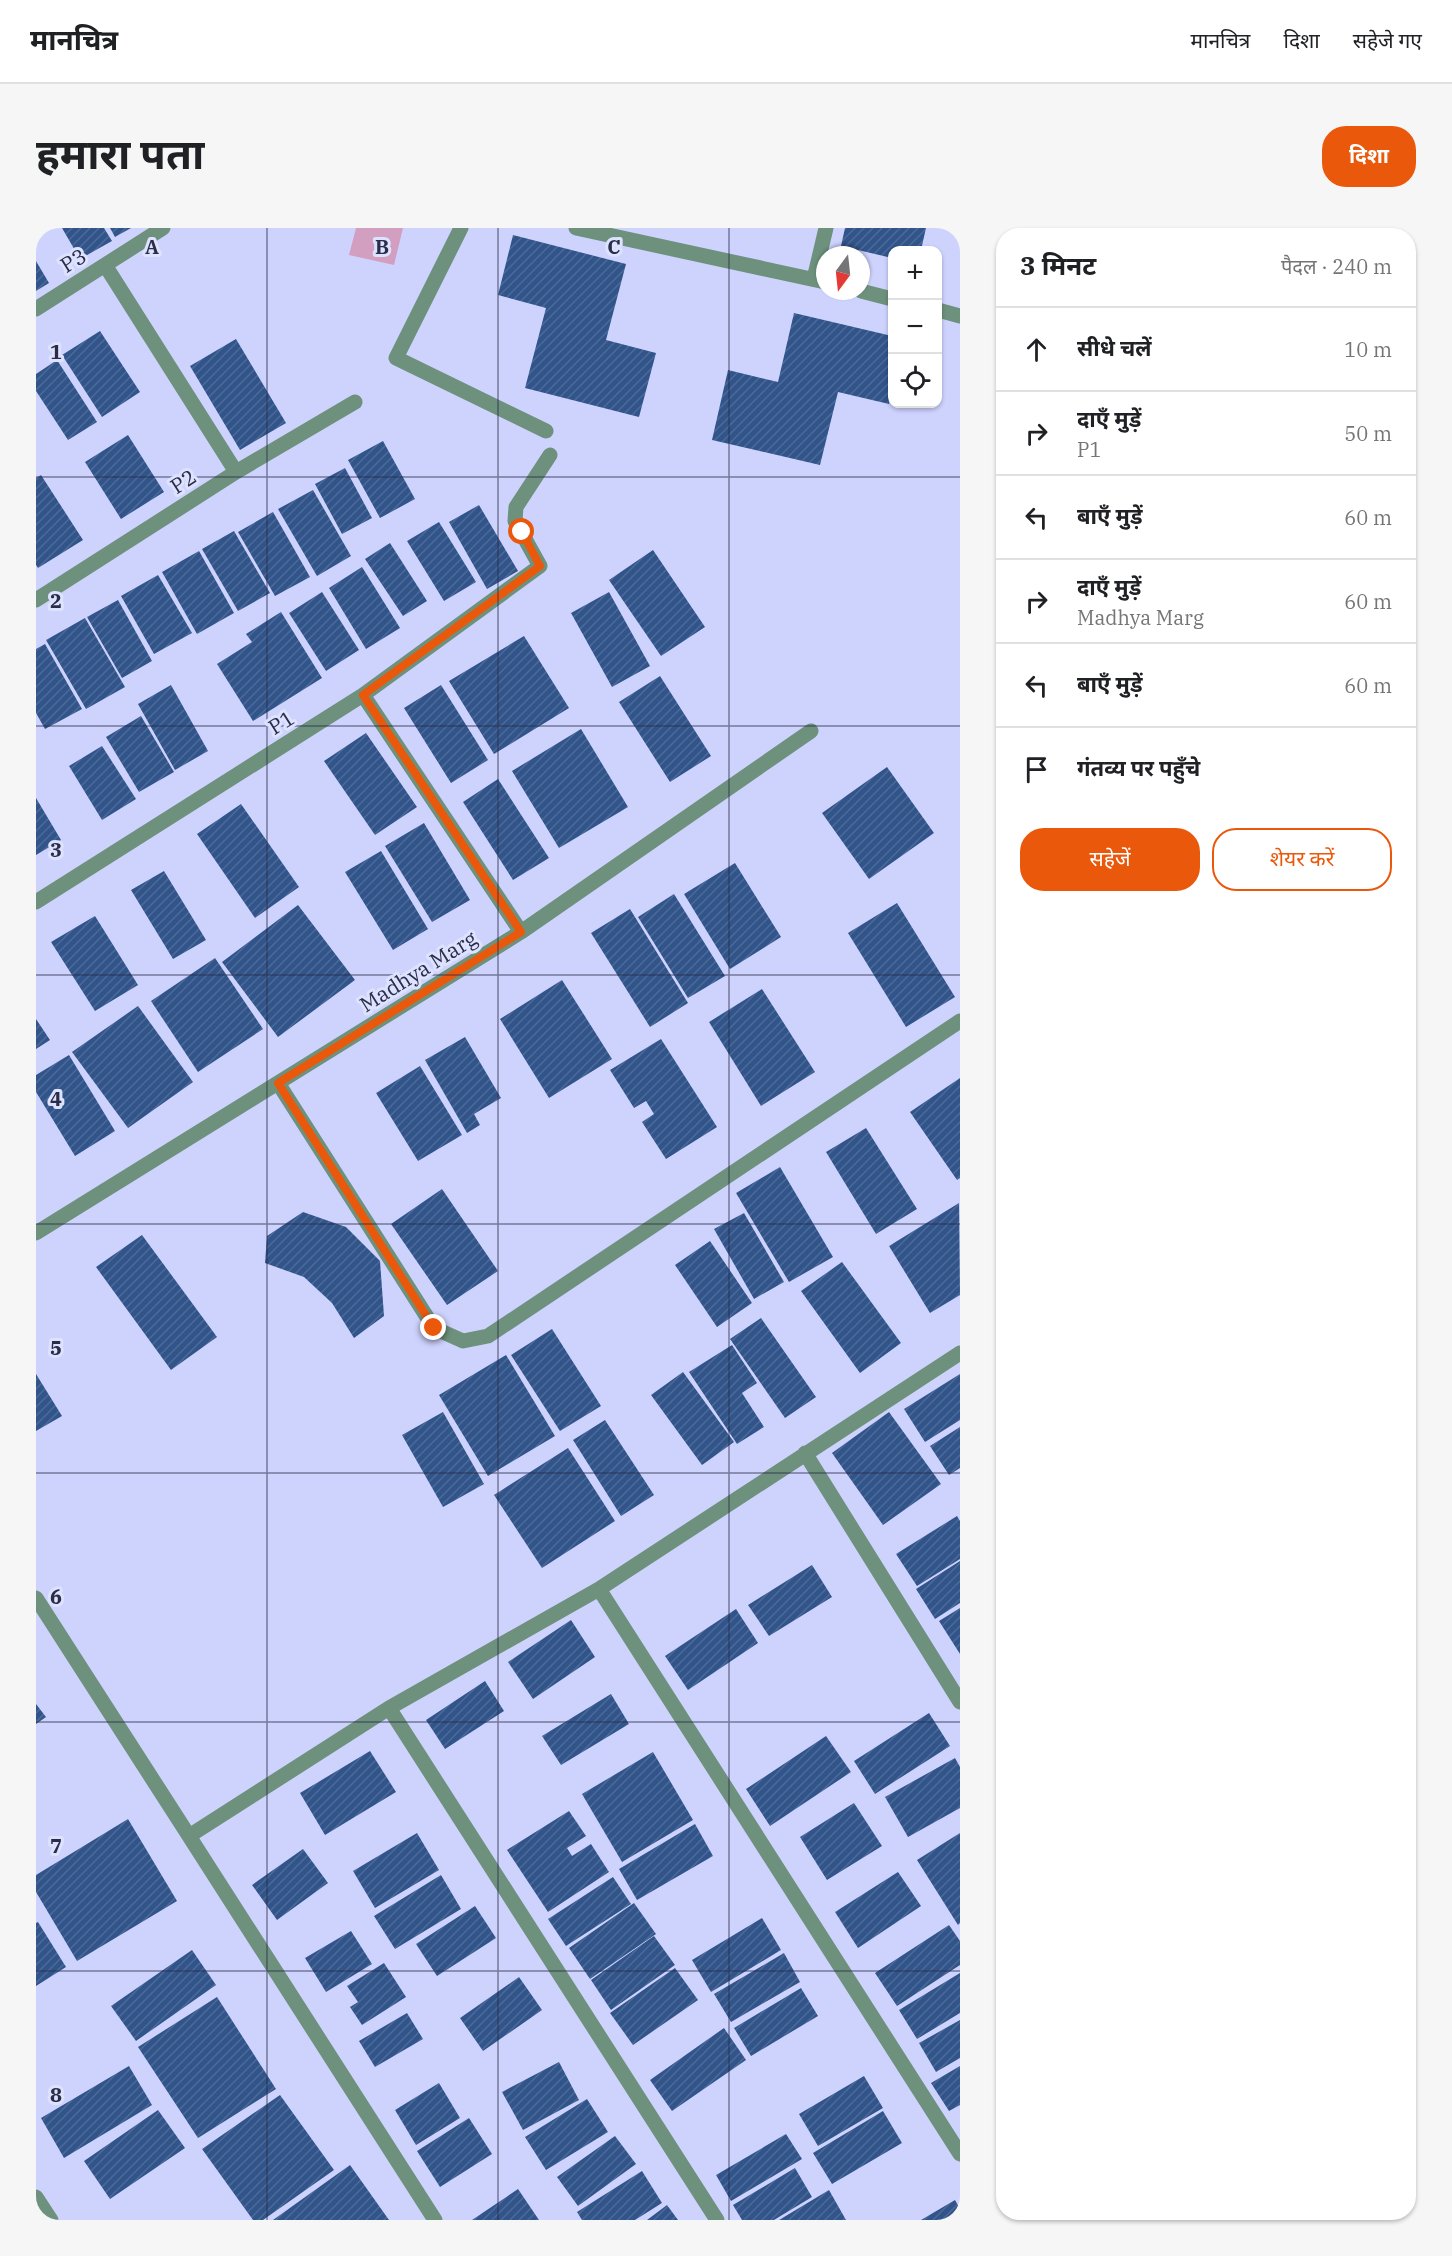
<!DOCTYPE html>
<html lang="hi">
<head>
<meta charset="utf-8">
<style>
	:root { --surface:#fff; --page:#f6f6f6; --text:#202124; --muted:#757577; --line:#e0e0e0; --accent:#ea580c }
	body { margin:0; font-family:"IBM Plex Serif","Noto Sans Devanagari",serif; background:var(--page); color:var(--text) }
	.controls { position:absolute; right:18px; top:18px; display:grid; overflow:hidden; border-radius:12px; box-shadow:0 2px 4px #0004 }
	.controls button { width:54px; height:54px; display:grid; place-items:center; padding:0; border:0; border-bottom:2px solid var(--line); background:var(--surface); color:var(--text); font:30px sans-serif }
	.compass { position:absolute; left:780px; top:18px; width:54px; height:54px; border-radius:50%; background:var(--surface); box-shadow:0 2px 4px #0004; rotate:195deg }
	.stop { position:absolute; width:18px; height:18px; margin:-14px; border:4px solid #ea580c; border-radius:50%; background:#fff }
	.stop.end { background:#ea580c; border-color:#fff; box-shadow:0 2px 6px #0008 }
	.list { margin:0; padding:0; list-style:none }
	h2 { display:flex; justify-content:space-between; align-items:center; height:78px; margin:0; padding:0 24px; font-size:26px }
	h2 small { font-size:20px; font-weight:400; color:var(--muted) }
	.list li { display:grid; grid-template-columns:39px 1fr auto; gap:18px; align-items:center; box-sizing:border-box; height:84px; padding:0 24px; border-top:2px solid var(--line) }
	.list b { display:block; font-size:22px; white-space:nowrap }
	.list p { margin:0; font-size:20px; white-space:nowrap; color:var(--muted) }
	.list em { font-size:20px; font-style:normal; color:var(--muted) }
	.actions { display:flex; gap:12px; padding:18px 24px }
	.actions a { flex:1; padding:14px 0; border:2px solid var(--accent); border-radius:24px; text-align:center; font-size:21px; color:var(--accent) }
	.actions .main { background:var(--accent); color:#fff }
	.icon { flex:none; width:33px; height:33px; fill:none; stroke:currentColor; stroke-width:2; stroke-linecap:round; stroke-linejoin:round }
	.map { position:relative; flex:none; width:924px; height:1992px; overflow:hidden; border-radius:24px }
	header { display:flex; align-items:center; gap:36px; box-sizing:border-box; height:84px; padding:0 30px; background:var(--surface); border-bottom:2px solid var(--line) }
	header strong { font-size:28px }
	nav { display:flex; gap:33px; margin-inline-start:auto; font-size:21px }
	.intro { display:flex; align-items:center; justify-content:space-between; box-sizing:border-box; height:144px; padding:0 36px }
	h1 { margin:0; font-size:42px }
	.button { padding:15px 27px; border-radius:24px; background:var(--accent); color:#fff; font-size:21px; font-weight:700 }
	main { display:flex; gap:36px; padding:0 36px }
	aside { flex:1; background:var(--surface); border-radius:24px; box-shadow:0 2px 4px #0004 }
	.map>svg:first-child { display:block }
	.green { fill:#d29fc1 }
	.building { fill:url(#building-hatch) }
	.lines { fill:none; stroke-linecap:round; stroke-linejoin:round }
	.minor { stroke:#6d917c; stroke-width:15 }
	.route { stroke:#ea580c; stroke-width:8 }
	.grid { fill:none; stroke:#2a2c48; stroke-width:1.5; stroke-opacity:0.55 }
	.labels { text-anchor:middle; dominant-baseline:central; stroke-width:6; stroke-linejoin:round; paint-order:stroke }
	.street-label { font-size:21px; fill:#2a2c48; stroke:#dde2fe }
	.grid-label { font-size:20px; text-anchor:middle; font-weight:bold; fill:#2a2c48; stroke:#dde2fe; stroke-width:6; stroke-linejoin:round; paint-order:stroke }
</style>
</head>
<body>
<header>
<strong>मानचित्र</strong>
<nav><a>मानचित्र</a><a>दिशा</a><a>सहेजे गए</a></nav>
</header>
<div class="intro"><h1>हमारा पता</h1><a class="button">दिशा</a></div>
<main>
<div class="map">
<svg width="924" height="1992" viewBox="0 0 924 1992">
	<defs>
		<pattern id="building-hatch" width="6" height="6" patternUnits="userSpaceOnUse" patternTransform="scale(1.5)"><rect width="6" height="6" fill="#31548b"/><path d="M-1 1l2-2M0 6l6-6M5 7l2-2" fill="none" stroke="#4d6a97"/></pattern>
	</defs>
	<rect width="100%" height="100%" fill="#ced3fe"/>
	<path class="green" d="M320,0H367L358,37L313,27Z"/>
	<path class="building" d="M26,0H68L76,13L44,31Z
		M74,0H95L79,9Z
		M809,0H890L885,22H856V30L805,18Z
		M477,7L590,36L570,112L620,125L603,189L489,160L510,80L462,67Z
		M0,33L13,55L0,63Z
		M758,85L856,108V163L853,176L802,164L784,237L676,212L692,142L742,154Z
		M64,103L104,164L66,189L26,127Z
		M200,111L250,195L204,222L154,138Z
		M21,132L61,194L32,212L0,163V146Z
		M92,207L128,264L85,291L49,234Z
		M347,213L379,271L344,290L312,232Z
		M309,240L336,290L306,306L279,256Z
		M5,247L47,312L2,340L0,337V250Z
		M277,262L315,328L281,348L242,281Z
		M443,277L482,343L451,361L413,294Z
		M237,284L274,349L239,368L202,304Z
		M403,294L440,354L408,373L371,313Z
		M198,303L234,365L202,383L166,321Z
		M354,315L391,373L367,388L329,331Z
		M617,322L669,399L625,428L573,352Z
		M163,323L198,385L161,406L126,344Z
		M326,339L364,400L330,421L293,360Z
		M122,347L156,405L118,426L85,368Z
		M286,364L323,422L290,443L253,385Z
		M573,364L614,438L576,459L535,385Z
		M82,372L116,433L86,450L51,389Z
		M245,384L286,450L217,493L181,436L216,414L210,406Z
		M49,390L89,459L50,481L10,412Z
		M488,408L533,480L458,526L413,453Z
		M9,416L46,481L9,501L0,485V421Z
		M624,448L675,528L634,554L583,474Z
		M135,457L172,523L139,542L102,476Z
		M405,457L452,532L415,555L368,480Z
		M105,488L138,544L103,564L70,509Z
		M545,501L592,579L523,620L476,543Z
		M330,505L381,579L339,607L288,533Z
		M66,518L100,571L66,592L33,538Z
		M851,539L898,605L833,651L786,585Z
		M462,551L513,630L477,652L427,574Z
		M0,570L25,612L0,627Z
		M205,576L263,659L219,690L161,606Z
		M388,595L434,672L396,694L349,618Z
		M345,623L392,701L357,722L309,644Z
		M699,635L745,709L694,741L648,666Z
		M128,643L170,712L137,731L95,662Z
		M638,666L689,748L652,770L602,689Z
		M861,675L919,769L870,799L812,705Z
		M262,677L319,752L242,809L186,734Z
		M594,681L652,775L614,799L555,705Z
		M59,688L102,757L59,783L15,714Z
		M179,730L227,801L162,844L115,773Z
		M526,752L576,831L513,870L464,791Z
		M726,761L779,844L725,878L673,794Z
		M102,778L157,854L92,900L36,824Z
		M0,791L14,812L0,821Z
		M429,809L465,870L438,886L444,897L431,905L389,832Z
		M625,811L681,899L630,931L606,894L618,886L610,873L598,880L574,842Z
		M33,827L79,903L39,928L0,864V847Z
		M384,838L426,907L382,933L340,865Z
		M924,850V950L921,952L874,884Z
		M830,900L881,981L840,1006L790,924Z
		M744,939L797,1029L753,1054L700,965Z
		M406,961L462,1043L411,1077L355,996Z
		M923,975L924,1067L894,1085L853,1018Z
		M267,984L310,999L344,1033L348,1088L318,1110L296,1075L268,1049L229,1035L231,1008Z
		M708,985L748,1054L718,1071L678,1001Z
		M106,1007L181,1109L135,1142L60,1039Z
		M674,1013L716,1075L681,1099L639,1037Z
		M806,1034L865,1115L824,1145L765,1063Z
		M725,1090L780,1169L749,1190L694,1111Z
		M516,1101L565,1178L524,1203L475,1127Z
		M696,1117L721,1155L706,1165L728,1199L701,1216L653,1144Z
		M470,1127L519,1208L452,1248L403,1167Z
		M647,1144L698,1214L666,1237L615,1167Z
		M0,1146L26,1188L0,1203Z
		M924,1146V1192L889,1214L868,1181Z
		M407,1184L448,1256L407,1279L366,1207Z
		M853,1184L905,1256L847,1297L796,1225Z
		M569,1192L618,1267L585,1288L537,1212Z
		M924,1199V1240L913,1247L894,1218Z
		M532,1220L579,1293L506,1340L458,1267Z
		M921,1288L924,1293V1331L881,1358L860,1326Z
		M924,1333V1375L899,1391L880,1361Z
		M776,1337L796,1369L733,1408L712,1377Z
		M924,1380V1426L903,1393Z
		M700,1381L722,1415L652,1462L629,1428Z
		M535,1392L559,1429L497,1471L472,1434Z
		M449,1453L468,1483L409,1521L390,1492Z
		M575,1466L593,1496L525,1537L506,1508Z
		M0,1476L10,1489L0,1496Z
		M893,1485L914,1518L839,1566L818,1533Z
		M790,1508L815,1544L734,1598L710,1561Z
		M334,1523L360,1564L289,1607L264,1565Z
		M617,1524L657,1592L586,1634L546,1566Z
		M919,1530L924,1539V1580L872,1609L849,1569Z
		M818,1575L846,1618L791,1652L764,1609Z
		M533,1583L550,1608L531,1620L536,1628L555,1616L573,1644L512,1684L471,1622Z
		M92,1591L141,1673L41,1733L0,1664V1647Z
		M659,1596L677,1628L601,1672L583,1641Z
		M381,1605L403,1642L339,1680L317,1643Z
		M924,1605V1695L922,1697L881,1632Z
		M267,1621L292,1655L241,1692L216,1657Z
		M862,1644L885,1678L822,1720L799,1684Z
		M405,1647L425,1681L359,1721L338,1688Z
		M577,1649L595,1676L530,1718L512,1691Z
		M598,1675L620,1706L554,1751L533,1720Z
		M439,1678L460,1710L401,1748L380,1716Z
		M726,1690L745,1722L675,1764L656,1732Z
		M2,1694L30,1739L0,1758V1695Z
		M913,1697L924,1713V1737L861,1778L839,1745Z
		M315,1703L336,1736L290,1764L269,1730Z
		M618,1708L639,1737L575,1782L555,1752Z
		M156,1722L180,1757L100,1813L75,1778Z
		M748,1725L764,1754L695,1794L678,1766Z
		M348,1735L370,1769L326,1797L314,1779L322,1774L311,1758Z
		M639,1740L662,1772L597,1817L574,1785Z
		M924,1745V1785L881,1811L863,1782Z
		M483,1749L506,1782L447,1823L424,1790Z
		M765,1760L782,1788L715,1828L698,1800Z
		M181,1769L240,1861L162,1910L102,1819Z
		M371,1785L387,1811L339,1839L323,1813Z
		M924,1792V1830L900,1844L883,1815Z
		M688,1800L710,1832L636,1883L614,1852Z
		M523,1834L543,1872L487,1902L466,1864Z
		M93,1838L116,1877L28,1930L5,1890Z
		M924,1838V1877L913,1883L895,1855Z
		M828,1848L847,1880L782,1918L763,1886Z
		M403,1855L424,1890L380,1917L359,1882Z
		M244,1867L298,1942L227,1992H217L166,1921Z
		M551,1871L572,1904L510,1942L489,1909Z
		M122,1882L149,1920L74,1971L48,1933Z
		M847,1883L866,1915L796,1956L777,1925Z
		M433,1890L456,1926L404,1959L381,1923Z
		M750,1906L766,1931L695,1973L680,1947Z
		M579,1908L600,1936L542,1978L521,1949Z
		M314,1937L353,1992H237Z
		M759,1940L776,1969L738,1992H706L697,1977Z
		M606,1943L626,1975L599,1992H546L541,1984Z
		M482,1961L503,1992H436Z
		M793,1962L810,1992H743Z
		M919,1972L924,1981V1992H885Z
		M631,1977L642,1992H611Z"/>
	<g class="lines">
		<path class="minor" d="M425,0L360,130L510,203
			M540,0L789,54
			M69,37L200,244
			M778,51L790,0
			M825,63L856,71
			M0,81L127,0
			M902,82L924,88
			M0,372L200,244L319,174
			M327,467L485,704
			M0,674L327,467L504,338L479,293L480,279L514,227
			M242,855L398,1100L427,1113L452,1108L924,793
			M0,1005L485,704L775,503
			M769,1225L924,1474
			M563,1361L924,1926
			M0,1370L153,1608L353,1480L563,1361L924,1125
			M353,1480L681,1992
			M153,1608L399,1992
			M0,1969L15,1992"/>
	</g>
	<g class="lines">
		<path class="route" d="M398,1100L242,855L485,704L327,467L504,338L486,304"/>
	</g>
	<path class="grid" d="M231,0V1992M462,0V1992M693,0V1992M0,249H924M0,498H924M0,747H924M0,996H924M0,1245H924M0,1494H924M0,1743H924"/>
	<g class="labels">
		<g class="street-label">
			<text transform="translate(37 32) rotate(-32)">P3</text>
			<text transform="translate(147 253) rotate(-33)">P2</text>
			<text transform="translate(245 494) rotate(-32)">P1</text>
			<text transform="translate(382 743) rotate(-32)">Madhya Marg</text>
		</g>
	</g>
	<g class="grid-label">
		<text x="116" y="26">A</text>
		<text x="346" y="26">B</text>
		<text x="578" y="26">C</text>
		<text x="20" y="131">1</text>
		<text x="20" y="380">2</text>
		<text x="20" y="629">3</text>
		<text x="20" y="878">4</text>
		<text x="20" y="1127">5</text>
		<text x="20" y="1376">6</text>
		<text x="20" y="1625">7</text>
		<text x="20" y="1874">8</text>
	</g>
</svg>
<div class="controls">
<button>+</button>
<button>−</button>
<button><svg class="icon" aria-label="locate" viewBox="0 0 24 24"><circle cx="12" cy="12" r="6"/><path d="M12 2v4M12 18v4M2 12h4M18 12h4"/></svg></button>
</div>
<svg class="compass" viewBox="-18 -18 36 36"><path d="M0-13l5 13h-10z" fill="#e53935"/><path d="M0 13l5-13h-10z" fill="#757577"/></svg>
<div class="stop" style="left:486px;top:304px"></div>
<div class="stop end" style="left:398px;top:1100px"></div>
</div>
<aside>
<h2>3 मिनट<small>पैदल · 240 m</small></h2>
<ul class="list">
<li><svg class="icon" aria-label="ahead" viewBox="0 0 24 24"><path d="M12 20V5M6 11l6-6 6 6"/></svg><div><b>सीधे चलें</b></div><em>10 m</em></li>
<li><svg class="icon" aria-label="right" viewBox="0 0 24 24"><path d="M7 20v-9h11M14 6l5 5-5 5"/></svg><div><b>दाएँ मुड़ें</b><p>P1</p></div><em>50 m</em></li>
<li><svg class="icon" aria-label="left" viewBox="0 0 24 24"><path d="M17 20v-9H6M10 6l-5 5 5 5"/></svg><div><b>बाएँ मुड़ें</b></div><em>60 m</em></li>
<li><svg class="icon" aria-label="right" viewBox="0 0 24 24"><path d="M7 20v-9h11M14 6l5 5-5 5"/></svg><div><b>दाएँ मुड़ें</b><p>Madhya Marg</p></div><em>60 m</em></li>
<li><svg class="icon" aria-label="left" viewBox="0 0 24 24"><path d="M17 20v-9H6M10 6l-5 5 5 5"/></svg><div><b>बाएँ मुड़ें</b></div><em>60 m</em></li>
<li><svg class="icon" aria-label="arrive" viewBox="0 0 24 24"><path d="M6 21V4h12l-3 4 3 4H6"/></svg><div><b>गंतव्य पर पहुँचे</b></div></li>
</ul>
<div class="actions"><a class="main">सहेजें</a><a>शेयर करें</a></div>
</aside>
</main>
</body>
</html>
